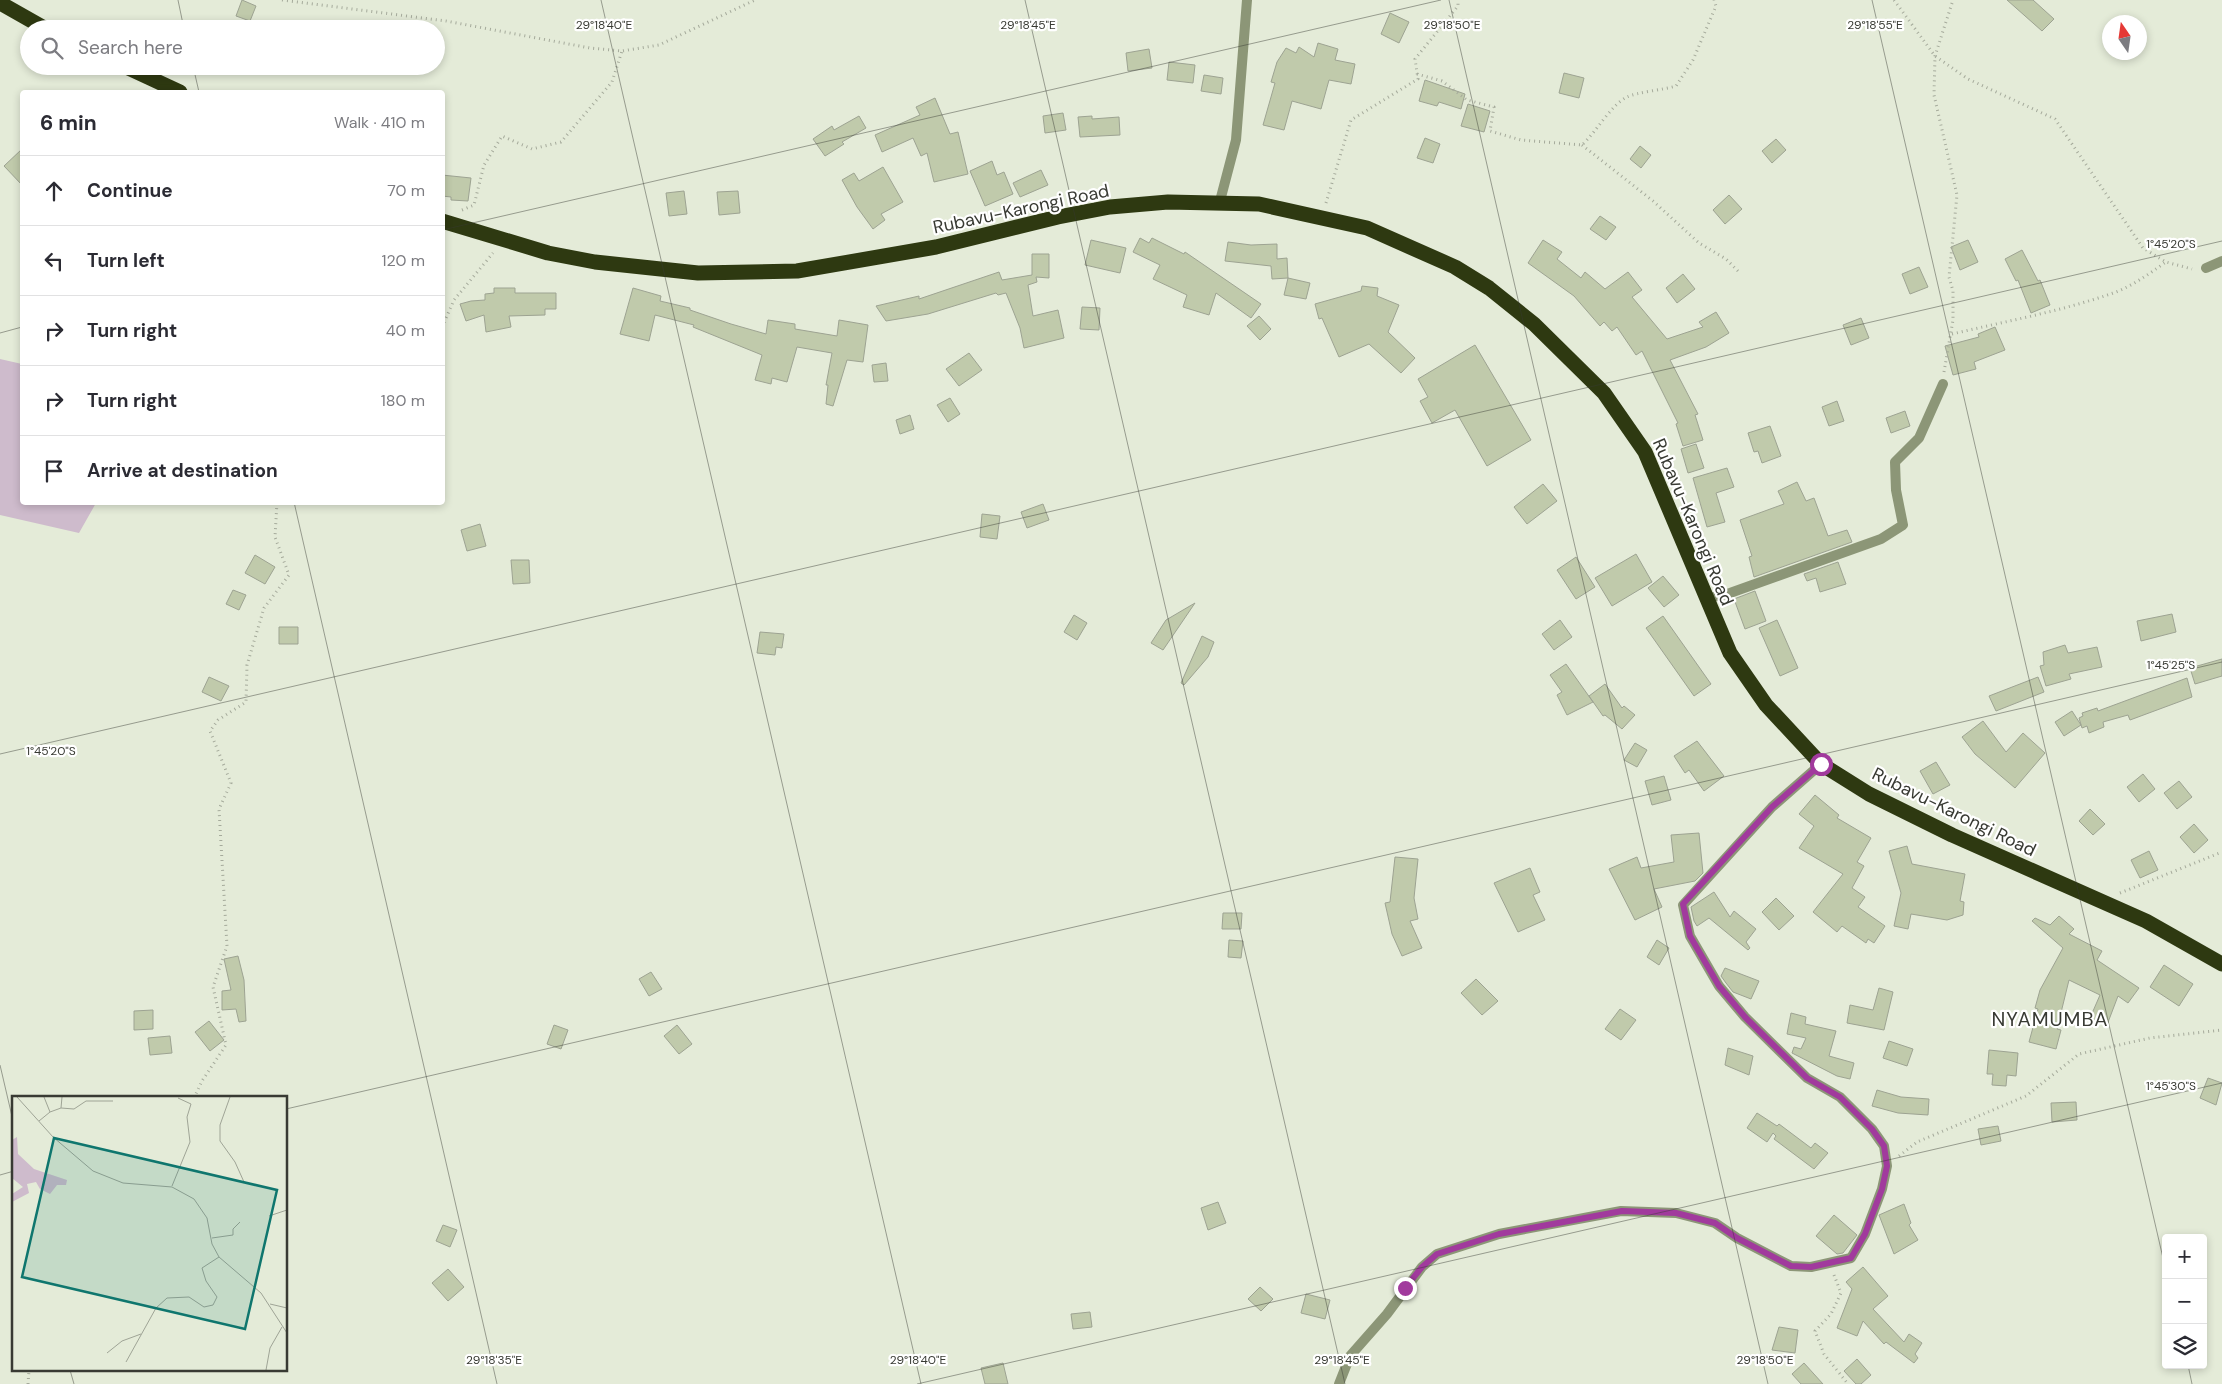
<!DOCTYPE html>
<html lang="en">
<head>
<meta charset="utf-8">
<style>
	:root { --surface:#fff; --page:#f7f7f7; --text:#2b2b33; --muted:#7c7c81; --line:#e1e1e2 }
	body { margin:0; font-family:"DM Sans",sans-serif; background:var(--page); color:var(--text) }
	.controls { position:absolute; right:15px; bottom:15px; display:grid; overflow:hidden; border-radius:5px; box-shadow:0 2px 8px #0003 }
	.controls button { width:45px; height:45px; display:grid; place-items:center; padding:0; border:0; border-bottom:1px solid var(--line); background:var(--surface); color:var(--text); font:25px sans-serif }
	.compass { position:absolute; left:2102px; top:15px; width:45px; height:45px; border-radius:50%; background:var(--surface); box-shadow:0 2px 8px #0003; rotate:347deg }
	.stop { position:absolute; width:15px; height:15px; margin:-11px; border:4px solid #a13a9d; border-radius:50%; background:#fff }
	.stop.end { background:#a13a9d; border-color:#fff; box-shadow:0 1px 5px #0008 }
	.list { margin:0; padding:0; list-style:none }
	h2 { display:flex; justify-content:space-between; align-items:center; height:65px; margin:0; padding:0 20px; font-size:21px }
	h2 small { font-size:16px; font-weight:400; color:var(--muted) }
	.list li { display:grid; grid-template-columns:32px 1fr auto; gap:15px; align-items:center; box-sizing:border-box; height:70px; padding:0 20px; border-top:1px solid var(--line) }
	.list b { display:block; font-size:19px; white-space:nowrap }
	.list em { font-size:16px; font-style:normal; color:var(--muted) }
	.icon { flex:none; width:28px; height:28px; fill:none; stroke:currentColor; stroke-width:2; stroke-linecap:round; stroke-linejoin:round }
	.map { position:relative; flex:none; width:2222px; height:1384px; overflow:hidden }
	.search { position:absolute; background:var(--surface); box-shadow:0 2px 8px #0003; left:20px; top:20px; width:425px; height:55px; display:flex; align-items:center; gap:12px; box-sizing:border-box; padding:0 18px; border-radius:28px; color:var(--muted); font-size:19px }
	.panel { position:absolute; background:var(--surface); box-shadow:0 2px 8px #0003; left:20px; top:90px; width:425px; height:415px; border-radius:5px }
	.map>svg:first-child { display:block }
	.green { fill:#cebbcc }
	.building { fill:#c0caab; stroke:#9da392 }
	.lines { fill:none; stroke-linecap:round; stroke-linejoin:round }
	.path { stroke:#a5aa9b; stroke-width:3; stroke-dasharray:1 4; stroke-linecap:butt }
	.street { stroke:#8c9677; stroke-width:10 }
	.highway { stroke:#2e3911; stroke-width:15 }
	.route { stroke:#a13a9d; stroke-width:6 }
	.ticks { fill:none; stroke:#383a33; stroke-width:1; stroke-opacity:0.45 }
	.labels { text-anchor:middle; dominant-baseline:central; stroke-width:4.5; stroke-linejoin:round; paint-order:stroke }
	.street-label { font-size:18px; fill:#383a33; stroke:#fff }
	.quarter-label { font-size:20px; letter-spacing:1px; fill:#383a33; stroke:#fff }
	.inset-road { fill:none; stroke:#9fa496; stroke-width:1 }
	.view { fill:#0f766e; fill-opacity:0.15; stroke:#0f766e; stroke-width:2.5 }
	.inset-edge { fill:none; stroke:#383a33; stroke-width:2.5 }
	.ticks-label { font-size:12px; text-anchor:middle; fill:#383a33; stroke:#fff; stroke-width:4.5; stroke-linejoin:round; paint-order:stroke }
</style>
</head>
<body>
<div class="map">
<svg width="2222" height="1384" viewBox="0 0 2222 1384">
	<rect width="100%" height="100%" fill="#e4ebd8"/>
	<path class="green" d="M0,359L22,364V502L96,503L79,533L0,515Z"/>
	<path class="building" d="M242,0L256,6L250,21L236,16Z
		M2007,0H2033L2054,19L2042,31Z
		M1390,13L1409,22L1399,43L1381,34Z
		M1318,43L1338,49L1335,60L1355,64L1351,84L1329,80L1321,109L1292,101L1284,130L1263,125L1275,83L1271,82L1277,62L1286,48L1296,53L1299,47L1314,57Z
		M1149,49L1152,68L1128,71L1126,53Z
		M1169,62L1195,65L1193,83L1167,80Z
		M1564,73L1584,78L1579,98L1559,93Z
		M1204,75L1223,78L1221,94L1201,91Z
		M1425,80L1465,94L1461,109L1439,102L1437,106L1419,101Z
		M935,98L950,134L958,132L968,174L934,182L927,153L921,156L913,138L882,152L875,135L920,115L916,107Z
		M1468,104L1490,111L1484,132L1461,126Z
		M1063,113L1066,130L1045,133L1043,116Z
		M859,116L866,128L842,142L844,144L825,156L813,139L832,126L834,130Z
		M1092,116V119L1119,117L1120,135L1080,137L1078,117Z
		M1425,138L1440,144L1433,163L1417,158Z
		M1776,139L1786,150L1772,163L1762,151Z
		M1640,146L1651,155L1641,168L1630,159Z
		M22,149V185L4,166Z
		M992,161L997,175L1004,172L1013,194L985,206L970,171Z
		M883,167L903,202L881,214L885,220L873,229L857,207L842,180L854,173L859,181Z
		M1041,170L1048,185L1020,197L1013,183Z
		M442,175L471,178L468,201L451,200V197L442,196Z
		M684,191L687,214L669,216L666,193Z
		M738,191L740,213L719,215L717,192Z
		M1729,195L1742,209L1725,224L1713,210Z
		M1600,216L1616,227L1606,240L1590,229Z
		M1140,238L1149,243L1152,238L1184,254L1185,252L1261,304L1251,318L1216,293L1209,315L1183,307L1187,295L1153,279L1160,265L1133,252Z
		M1091,240L1126,248L1120,273L1085,265Z
		M1543,240L1562,252L1557,259L1581,278L1585,272L1605,289L1628,272L1642,290L1632,297L1667,339L1703,327L1699,322L1716,312L1729,333L1706,347L1670,360L1698,414L1695,415L1703,440L1683,446L1676,424L1678,423L1642,351L1636,355L1617,327L1612,331L1604,322L1600,326L1574,296L1528,263Z
		M1968,240L1978,262L1960,270L1951,247Z
		M1228,242L1251,245L1277,244V259L1287,258L1288,278L1272,279L1271,266L1225,261Z
		M2022,250L2038,281L2040,280L2050,305L2031,313L2018,280L2016,281L2005,259Z
		M1032,254H1049V278L1036,277L1037,282L1028,285L1033,316L1058,310L1064,338L1024,348L1020,328L1006,293L998,295L996,293L928,314L886,321L876,306L919,296V299L999,272L1002,280L1032,275Z
		M1919,267L1928,287L1910,294L1902,274Z
		M1683,274L1695,289L1677,303L1666,288Z
		M1288,278L1310,283L1306,299L1284,295Z
		M1362,286L1378,288L1377,296L1399,305L1388,332L1415,358L1401,373L1369,344L1339,357L1322,318L1319,319L1315,304L1361,291Z
		M494,288H515V293H556V309H545V315L509,316L511,327L486,332L484,315L466,321L460,304L471,301L485,300V294L494,293Z
		M633,288L661,296L660,301L690,308V310L731,324L766,334L768,320L795,324V329L837,336L839,320L868,325L863,362L847,360L833,406L826,404L828,385H826L832,353L797,347L787,382L772,378L771,384L755,380L762,355L693,327L694,325L655,315L649,341L620,334Z
		M1082,307L1100,308L1099,330L1080,329Z
		M1259,316L1271,329L1260,340L1247,326Z
		M1861,318L1869,338L1851,345L1843,325Z
		M1995,327L2005,350L1974,362L1976,369L1953,375L1945,346L1979,337L1978,334Z
		M1475,345L1531,440L1487,466L1455,410L1432,423L1420,401L1428,397L1418,379Z
		M969,353L982,370L959,386L946,369Z
		M886,363L888,381L874,382L872,365Z
		M950,398L960,414L948,422L937,405Z
		M1837,401L1844,421L1829,426L1822,407Z
		M1905,411L1910,426L1891,433L1886,418Z
		M910,415L914,429L900,434L896,420Z
		M1770,426L1781,456L1762,463L1758,451L1754,452L1748,433Z
		M1696,444L1704,468L1688,473L1681,449Z
		M1727,468L1734,487L1716,493L1725,522L1707,527L1693,478Z
		M1797,482L1806,501L1814,498L1828,536L1847,530L1852,542L1754,577L1749,557L1752,556L1740,520L1784,504L1778,491Z
		M1543,484L1557,501L1527,524L1514,507Z
		M1043,504L1049,520L1027,528L1021,512Z
		M982,514L1000,516L997,539L980,537Z
		M480,524L486,546L467,551L461,530Z
		M1636,554L1652,582L1612,606L1595,578Z
		M255,555L275,567L265,584L245,573Z
		M1576,557L1595,587L1576,599L1557,570Z
		M511,560H529L530,583L513,584Z
		M1838,562L1846,584L1820,592L1816,578L1807,581L1804,574Z
		M1663,576L1679,595L1664,607L1648,588Z
		M233,590L246,595L239,610L226,604Z
		M1755,591L1766,621L1745,629L1734,599Z
		M1195,603L1163,650L1151,643L1166,620Z
		M2172,614L2176,632L2141,641L2137,621Z
		M1074,615L1087,623L1077,640L1064,632Z
		M1663,616L1711,684L1694,696L1646,628Z
		M1560,620L1572,637L1554,650L1542,634Z
		M1777,620L1798,668L1780,676L1759,628Z
		M279,627H298V644H279Z
		M760,632L784,634L782,648L776,647L775,655L757,653Z
		M1202,636L1214,642L1208,657L1184,685L1181,683Z
		M2065,645L2068,653L2097,647L2102,667L2069,674L2071,679L2046,686L2040,666L2044,665L2043,652Z
		M2222,659V676L2195,684L2190,668Z
		M1566,664L1593,702L1567,715L1557,695L1562,692L1550,675Z
		M209,677L229,686L221,701L202,692Z
		M2038,677L2044,692L1996,711L1989,696Z
		M2187,678L2192,697L2130,720L2128,715L2103,722L2104,727L2089,733L2087,726L2082,728L2079,718L2083,716L2082,713L2097,708L2098,711Z
		M1605,684L1622,708L1624,706L1635,715L1622,729L1605,715L1603,716L1589,696Z
		M2072,711L2081,725L2064,736L2055,722Z
		M1983,721L2006,752L2023,733L2045,753L2015,788L1975,754L1962,737Z
		M1697,741L1724,776L1704,791L1689,770L1685,773L1674,756Z
		M1635,743L1647,750L1637,767L1624,760Z
		M1936,762L1950,785L1933,794L1920,771Z
		M2143,774L2155,789L2139,802L2127,787Z
		M1664,776L1671,800L1652,805L1645,781Z
		M2179,781L2192,797L2177,809L2164,793Z
		M1815,795L1839,815L1837,818L1871,838L1857,862L1864,866L1852,888L1865,897L1858,907L1885,926L1874,943L1868,939L1866,943L1842,926L1837,932L1813,912L1843,874L1799,848L1814,826L1799,814Z
		M2090,809L2105,824L2093,835L2079,821Z
		M2194,824L2208,840L2194,853L2180,837Z
		M1699,833L1703,873L1695,881L1654,889L1662,907L1635,920L1609,869L1637,857L1641,868L1674,862L1671,835Z
		M1907,846L1912,864L1965,874L1960,901L1964,902L1963,915L1947,920L1911,914L1908,929L1894,926L1901,893L1889,851Z
		M2149,851L2158,870L2140,878L2131,860Z
		M1395,857L1418,859L1414,898L1418,919L1410,921L1422,948L1402,956L1392,934L1385,903L1390,902Z
		M1530,868L1540,892L1533,895L1545,920L1518,932L1494,883Z
		M1714,892L1730,917L1734,911L1756,929L1746,942L1750,948L1748,950L1709,918L1697,926L1694,921L1691,907Z
		M1776,898L1794,916L1779,930L1762,912Z
		M1223,913H1242L1241,929H1222Z
		M2059,916L2074,929L2069,934L2102,951L2097,960L2139,988L2128,1003L2118,996L2107,1025L2090,1018L2100,995L2069,980L2057,1029L2061,1030L2056,1049L2029,1042L2038,1009L2035,1008L2040,990L2063,948L2032,921L2035,918L2050,925Z
		M1229,940L1243,941L1241,958L1228,957Z
		M1657,940L1669,948L1659,965L1647,957Z
		M238,956L244,980L246,1021L239,1022L236,1009L222,1010V991L231,990L224,959Z
		M2164,965L2193,984L2179,1006L2150,987Z
		M1725,968L1759,981L1751,999L1733,992L1726,983L1721,976Z
		M651,972L662,989L649,996L639,979Z
		M1476,979L1498,1001L1482,1015L1461,993Z
		M1879,988L1893,992L1884,1030L1847,1023L1850,1005L1873,1010Z
		M1620,1009L1636,1020L1621,1040L1605,1029Z
		M153,1010V1029L134,1030V1011Z
		M1791,1013L1806,1017L1805,1024L1836,1031L1829,1056L1854,1063L1850,1079L1837,1076L1792,1053L1794,1047L1801,1049L1806,1038L1787,1034Z
		M209,1021L224,1040L210,1051L195,1032Z
		M554,1025L568,1030L561,1049L547,1044Z
		M677,1025L692,1044L679,1054L664,1036Z
		M170,1036L172,1053L150,1055L148,1038Z
		M1889,1041L1913,1049L1907,1066L1883,1058Z
		M1728,1048L1753,1056L1749,1075L1725,1065Z
		M1989,1050L2018,1053L2016,1076L2007,1075L2006,1086L1992,1085L1993,1074H1987Z
		M2208,1078L2222,1083L2216,1105L2200,1098Z
		M1877,1090L1901,1097L1929,1099L1928,1115L1898,1113L1872,1106Z
		M2076,1102L2077,1120L2052,1122L2051,1103Z
		M1757,1113L1777,1126L1779,1124L1811,1148L1815,1143L1828,1153L1814,1169L1774,1139L1776,1136L1773,1133L1767,1142L1747,1128Z
		M1998,1126L2001,1141L1981,1145L1978,1129Z
		M1218,1202L1226,1223L1208,1230L1201,1208Z
		M1904,1204L1911,1223L1909,1225L1918,1240L1894,1254L1879,1215Z
		M1834,1215L1857,1235L1843,1253L1837,1254L1816,1236Z
		M443,1225L457,1230L450,1247L436,1241Z
		M1863,1267L1888,1296L1873,1309L1904,1342L1909,1334L1922,1343L1915,1354L1918,1358L1914,1363L1886,1342L1884,1344L1863,1321L1857,1336L1837,1328L1852,1289L1846,1282Z
		M448,1269L464,1287L448,1301L432,1283Z
		M1260,1287L1273,1299L1261,1311L1248,1299Z
		M1306,1294L1330,1300L1325,1319L1301,1313Z
		M1090,1312L1092,1327L1073,1329L1071,1314Z
		M1779,1327L1798,1330L1795,1353L1772,1350Z
		M1857,1359L1871,1375L1861,1384H1856L1844,1371Z
		M1003,1363L1008,1384H985L981,1368Z
		M1804,1363L1823,1384H1801L1792,1374Z"/>
	<g class="lines">
		<path class="path" d="M282,0L446,21L590,48L622,51L659,45L755,0
			M1894,0L1935,56L1968,79L2055,119L2143,248L2166,262L2192,269
			M1417,74L1442,81L1467,100L1494,107L1490,131L1521,140L1582,145C1597,131 1611,105 1627,97C1637,92 1663,90 1676,86L1693,60L1716,6L1714,0
			M1582,145L1653,201L1699,243L1726,259L1739,272
			M1326,203L1351,120L1418,79L1415,59L1458,6V0
			M462,210L474,205L484,165L502,136L532,149L561,142L612,82L622,51
			M442,327L454,300L493,253
			M1952,334C2007,321 2063,311 2116,292C2134,285 2150,273 2166,262
			M1944,372L1953,320V291L1949,277L1957,195L1934,95L1935,56L1953,0
			M2120,893L2222,852
			M194,1098L202,1081L226,1045L213,987L227,946L219,809L231,783L210,731L218,720L246,702L247,665L264,608L289,575L275,537L277,502
			M1899,1156L1917,1142L2026,1096L2079,1054L2150,1038L2222,1030
			M1834,1275L1841,1293L1831,1314L1815,1331L1824,1354L1848,1384
			M28,1384L29,1370"/>
		<path class="street" d="M1220,201L1236,140L1247,0
			M2206,268L2222,261
			M1705,599L1730,593L1881,539L1903,525L1896,490L1895,462L1919,438L1943,384
			M1339,1384L1350,1356L1387,1314L1422,1267L1437,1254L1499,1234L1621,1211L1676,1213L1715,1223L1737,1238L1791,1266L1811,1267L1851,1258L1865,1234L1882,1189L1887,1166L1884,1146L1872,1129L1840,1097L1807,1078L1745,1017L1719,986L1690,936L1683,905L1772,807L1821,764"/>
		<path class="highway" d="M0,3L46,29
			M124,66L180,92
			M442,221L548,253L595,262L698,273L797,271L936,247L1058,217L1110,207L1168,202L1259,204L1367,228L1455,267L1489,288L1534,324L1604,393L1645,452L1730,653L1766,705L1821,764L1869,794L1952,835L2146,921L2222,964"/>
	</g>
	<g class="lines">
		<path class="route" d="M1405,1288L1422,1267L1437,1254L1499,1234L1622,1211L1676,1213L1715,1223L1737,1238L1791,1266L1811,1267L1851,1258L1865,1234L1882,1189L1887,1166L1884,1146L1872,1129L1840,1097L1807,1078L1745,1017L1719,986L1690,936L1683,904L1772,807L1821,764"/>
	</g>
	<path class="ticks" d="M178,0L184,29M601,0L921,1384M1025,0L1345,1384M1449,0L1768,1384M1872,0L2166,1271M193,66L199,92M442,230L1441,0M0,333L22,327M294,502L497,1384M0,754L2222,241M0,1065L14,1125M286,1109L2222,662M0,1175L14,1171M2188,1365L2192,1384M70,1370L74,1384M917,1384L2222,1083"/>
	<g class="labels">
		<g class="street-label">
			<text transform="translate(1021 209) rotate(-12)">Rubavu-Karongi Road</text>
			<text transform="translate(1693 522) rotate(67)">Rubavu-Karongi Road</text>
			<text transform="translate(1954 812) rotate(26)">Rubavu-Karongi Road</text>
		</g>
		<g class="quarter-label">
			<text x="2050" y="1019">NYAMUMBA</text>
		</g>
	</g>
	<g transform="translate(12 1096)">
		<rect width="275" height="275" fill="#e4ebd8"/>
		<path d="M5,41L6,58L22,73L55,84L54,89H45L38,98L28,93L24,86L15,88L17,97L0,106V98L11,91L0,82V44Z" fill="#cebbcc"/>
		<path class="inset-road" d="M5,1L41,41L81,75L111,87L160,91L182,103L195,122L200,148L207,161L249,197L275,237M218,1L208,29V45L223,66L232,86M49,12L62,13L74,5H101M38,16L49,12L50,1M27,25L38,16L32,1M160,90L178,46L175,21L179,8L166,2M257,120L275,114M200,142L221,139V133L228,126M258,208L275,212M95,257L110,245L129,238M114,266L144,212L155,202L177,201L192,211L201,209L205,201L194,185L190,172L207,161M254,274L258,252L270,231"/>
		<path class="view" d="M42,42L265,94L233,233L10,181Z"/>
		<rect width="275" height="275" class="inset-edge"/>
	</g>
	<g class="ticks-label">
		<text x="604" y="29">29°18'40"E</text>
		<text x="1028" y="29">29°18'45"E</text>
		<text x="1452" y="29">29°18'50"E</text>
		<text x="1875" y="29">29°18'55"E</text>
		<text x="2171" y="248">1°45'20"S</text>
		<text x="2171" y="669">1°45'25"S</text>
		<text x="51" y="755">1°45'20"S</text>
		<text x="2171" y="1090">1°45'30"S</text>
		<text x="494" y="1364">29°18'35"E</text>
		<text x="918" y="1364">29°18'40"E</text>
		<text x="1342" y="1364">29°18'45"E</text>
		<text x="1765" y="1364">29°18'50"E</text>
	</g>
</svg>
<div class="controls">
<button>+</button>
<button>−</button>
<button><svg class="icon" aria-label="layers" viewBox="0 0 24 24"><path d="M12 4l9 5-9 5-9-5zM3 14l9 5 9-5"/></svg></button>
</div>
<svg class="compass" viewBox="-18 -18 36 36"><path d="M0-13l5 13h-10z" fill="#e53935"/><path d="M0 13l5-13h-10z" fill="#7c7c81"/></svg>
<div class="stop" style="left:1821px;top:764px"></div>
<div class="stop end" style="left:1405px;top:1288px"></div>
<div class="search"><svg class="icon" aria-label="search" viewBox="0 0 24 24"><circle cx="10" cy="10" r="6"/><path d="M15 15l6 6"/></svg>Search here</div>
<section class="panel">
<h2>6 min<small>Walk · 410 m</small></h2>
<ul class="list">
<li><svg class="icon" aria-label="ahead" viewBox="0 0 24 24"><path d="M12 20V5M6 11l6-6 6 6"/></svg><div><b>Continue</b></div><em>70 m</em></li>
<li><svg class="icon" aria-label="left" viewBox="0 0 24 24"><path d="M17 20v-9H6M10 6l-5 5 5 5"/></svg><div><b>Turn left</b></div><em>120 m</em></li>
<li><svg class="icon" aria-label="right" viewBox="0 0 24 24"><path d="M7 20v-9h11M14 6l5 5-5 5"/></svg><div><b>Turn right</b></div><em>40 m</em></li>
<li><svg class="icon" aria-label="right" viewBox="0 0 24 24"><path d="M7 20v-9h11M14 6l5 5-5 5"/></svg><div><b>Turn right</b></div><em>180 m</em></li>
<li><svg class="icon" aria-label="arrive" viewBox="0 0 24 24"><path d="M6 21V4h12l-3 4 3 4H6"/></svg><div><b>Arrive at destination</b></div></li>
</ul>
</section>
</div>
</body>
</html>
